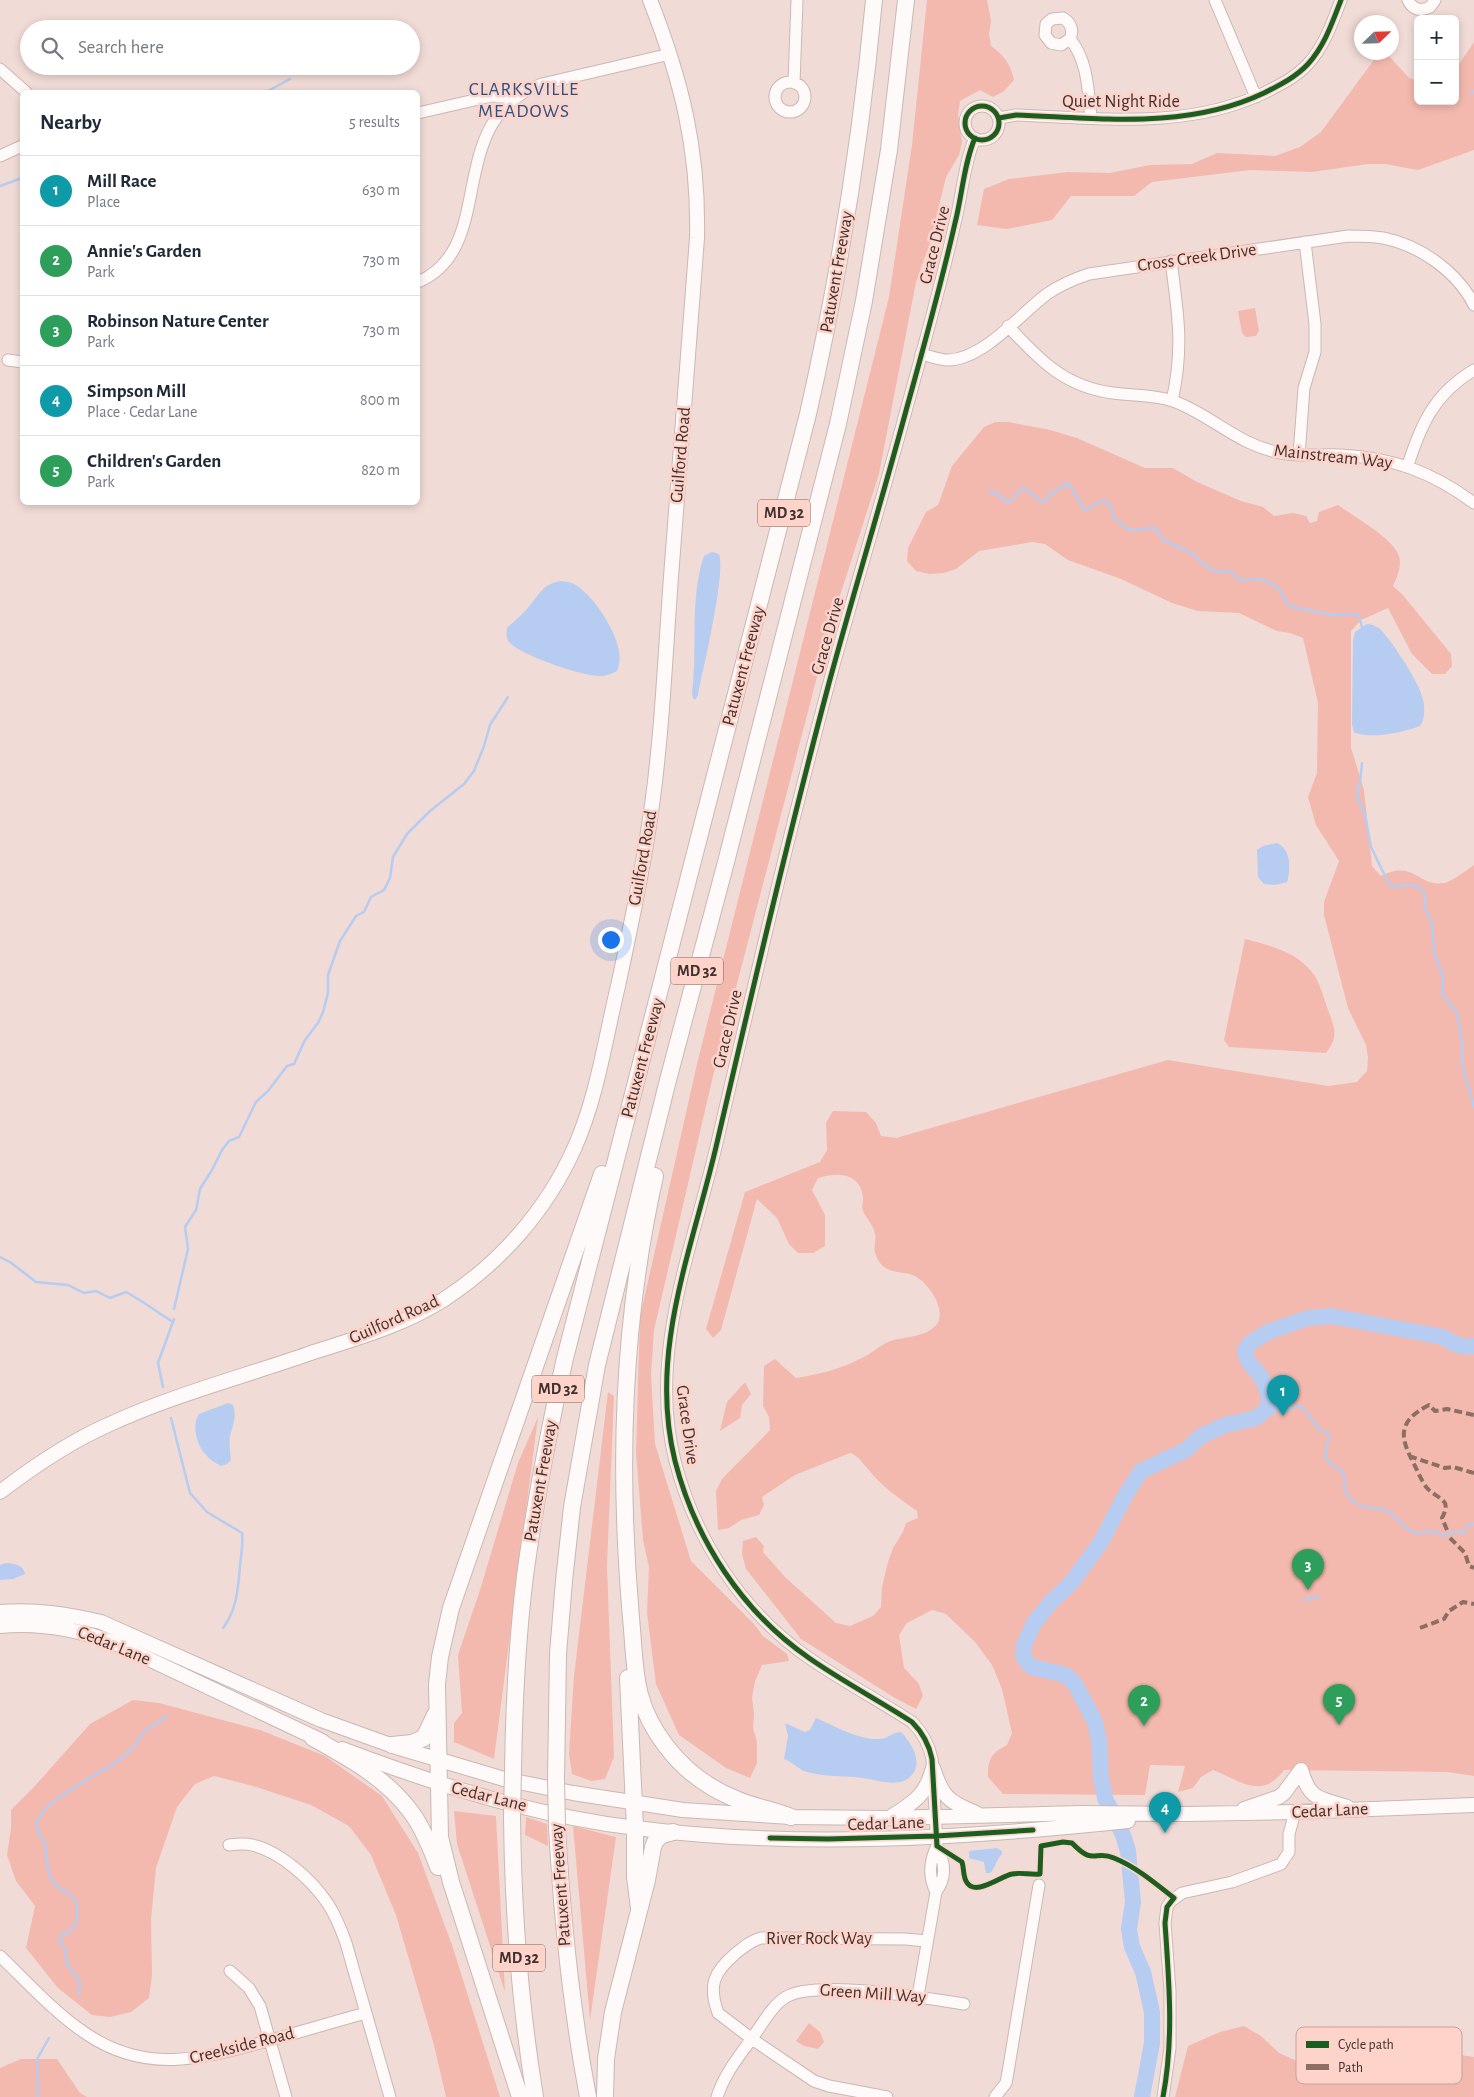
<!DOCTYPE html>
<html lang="en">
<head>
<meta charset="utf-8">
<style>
	:root { --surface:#fff; --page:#f6f6f7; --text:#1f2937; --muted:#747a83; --line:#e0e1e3; --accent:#7f6c69 }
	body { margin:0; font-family:"Alegreya Sans",sans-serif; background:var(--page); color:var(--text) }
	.controls { position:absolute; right:15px; top:15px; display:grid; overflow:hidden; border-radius:8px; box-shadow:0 2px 8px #0003 }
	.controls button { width:45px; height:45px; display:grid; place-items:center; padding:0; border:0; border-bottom:1px solid var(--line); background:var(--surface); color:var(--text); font:25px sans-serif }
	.compass { position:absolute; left:1354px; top:15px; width:45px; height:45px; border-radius:50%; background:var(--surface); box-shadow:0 2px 8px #0003; rotate:67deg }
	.you { position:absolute; left:610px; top:939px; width:18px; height:18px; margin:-12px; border:4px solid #fff; border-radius:50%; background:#1a73e8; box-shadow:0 0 0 8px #1a73e833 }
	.badge { display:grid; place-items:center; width:32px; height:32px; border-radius:50%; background:var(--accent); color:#fff; font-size:16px; font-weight:700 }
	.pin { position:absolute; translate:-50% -41px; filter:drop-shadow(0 1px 2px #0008) }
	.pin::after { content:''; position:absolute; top:26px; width:18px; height:15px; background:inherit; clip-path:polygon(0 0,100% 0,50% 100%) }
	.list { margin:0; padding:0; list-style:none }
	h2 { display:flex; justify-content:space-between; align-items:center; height:65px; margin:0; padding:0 20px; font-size:21px }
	h2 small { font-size:16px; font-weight:400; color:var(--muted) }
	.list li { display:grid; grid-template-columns:32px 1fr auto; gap:15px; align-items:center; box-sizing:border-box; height:70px; padding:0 20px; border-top:1px solid var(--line) }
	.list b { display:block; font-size:19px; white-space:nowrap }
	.list p { margin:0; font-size:16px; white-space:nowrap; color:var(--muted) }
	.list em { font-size:16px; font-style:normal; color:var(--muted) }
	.icon { flex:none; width:28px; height:28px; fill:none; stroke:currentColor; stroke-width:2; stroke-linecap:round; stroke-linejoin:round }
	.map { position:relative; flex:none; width:1474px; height:2097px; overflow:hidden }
	.search { position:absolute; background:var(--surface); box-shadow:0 2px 8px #0003; left:20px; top:20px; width:400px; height:55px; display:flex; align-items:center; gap:12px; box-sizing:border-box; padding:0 18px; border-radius:28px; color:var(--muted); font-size:19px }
	.panel { position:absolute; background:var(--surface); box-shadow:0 2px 8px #0003; left:20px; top:90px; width:400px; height:415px; border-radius:8px }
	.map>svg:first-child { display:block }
	.green { fill:#f3b9ae }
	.water { fill:#b6ccf0 }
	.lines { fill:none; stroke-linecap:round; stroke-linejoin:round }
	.stream { stroke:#b6ccf0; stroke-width:2.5 }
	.river { stroke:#b6ccf0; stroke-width:16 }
	.minor-casing { stroke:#c9b8b4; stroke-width:13 }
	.major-casing { stroke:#c9b8b4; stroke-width:16 }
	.highway-casing { stroke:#c9b8b4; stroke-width:18 }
	.minor { stroke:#fdfaf9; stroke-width:11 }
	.major { stroke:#fdfaf9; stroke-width:14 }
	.highway { stroke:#fdfaf9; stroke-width:16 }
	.highway-bridge-casing { stroke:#c9b8b4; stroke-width:18; stroke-linecap:butt }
	.highway-bridge { stroke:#fdfaf9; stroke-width:16 }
	.quiet { stroke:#8d6e63; stroke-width:4; stroke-dasharray:8 4; stroke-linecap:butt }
	.cycleway-casing { stroke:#fdd3ca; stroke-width:8 }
	.cycleway { stroke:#1b5e20; stroke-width:5 }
	.labels { text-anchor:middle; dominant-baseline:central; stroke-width:5; stroke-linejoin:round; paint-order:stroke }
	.shield { fill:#fdd3ca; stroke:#79625d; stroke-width:1 }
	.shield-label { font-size:16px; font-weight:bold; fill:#41312e }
	.street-label { font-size:18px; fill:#41312e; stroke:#fdd3ca }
	.neighbourhood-label { font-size:19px; letter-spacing:1px; fill:#265287; stroke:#fdd3ca }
	.key { fill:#fdd3ca; stroke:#c5a29b; stroke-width:1 }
	.key-label { font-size:14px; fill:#41312e }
</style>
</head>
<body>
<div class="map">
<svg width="1474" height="2097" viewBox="0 0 1474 2097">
	<rect width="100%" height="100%" fill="#f1dbd6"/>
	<path class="green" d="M927,0H987L991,21L989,34L991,46C1005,56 1010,64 1014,80L1004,91L993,97L980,90L960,101L958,114L962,142L959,155L946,177L930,243L916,282L879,474L830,627L713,1076L654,1330L651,1375L655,1444L691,1561L754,1624L763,1636L787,1654L789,1661L762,1665L755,1681L752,1698L754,1713L753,1728L757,1742V1763L750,1778L726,1768L679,1735L656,1684L647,1613L649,1567L643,1540L636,1452L640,1317L697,1064L889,297L912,145Z
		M1474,42V150L1418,170L1385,164H1368L1312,172L1250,170L1152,182L1134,196H1071L1052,220L1007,229L977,225L984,189L1009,179L1068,172L1110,173L1150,165L1192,164L1217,153L1275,156L1300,147L1321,132L1376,57L1389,56L1409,78L1418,81V101H1455V70Z
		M1255,308L1259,331L1256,336L1246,337L1242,333L1238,311Z
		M995,422H1008L1050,430L1077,438L1145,468H1173L1197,482L1241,501L1263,507L1274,516L1293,513L1306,516L1310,523L1317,521L1319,512L1338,505C1353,516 1394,539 1399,556C1402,567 1397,577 1393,586L1402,594L1451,654L1452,666L1445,674H1432L1412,654L1388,608L1361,620L1351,631V748L1364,790L1372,866L1381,876C1414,859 1418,887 1444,883C1451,882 1467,870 1474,865V1776L1448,1772L1284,1770C1262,1800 1241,1781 1213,1770L1201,1777L1193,1788L1178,1792L1185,1766L1150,1765L1145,1795L1003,1794L988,1777C988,1759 991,1753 1007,1745L1012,1733L1002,1689L992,1665L975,1642L946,1614L932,1610L907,1623L899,1635L904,1668L919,1684L923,1696L916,1709L895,1698L801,1639L746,1569L742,1554L743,1541L756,1537L764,1546L763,1552L785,1577L836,1623L850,1626L873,1616L881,1607L882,1587L888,1562L893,1548L903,1532L906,1523L918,1518L917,1511C899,1498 882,1487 868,1469C862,1463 859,1456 850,1453L795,1475L762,1497L764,1505L759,1515L741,1520L729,1528L718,1530L716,1491L722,1479L770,1430L769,1417L763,1406L764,1366L775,1359L796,1378C820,1374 841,1369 862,1358C871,1354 879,1346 888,1342C903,1336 927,1338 937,1324C947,1309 928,1283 915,1276C901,1270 887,1275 878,1260C871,1247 877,1244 875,1234C874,1226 866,1218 863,1211C861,1206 864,1201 863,1196C859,1172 836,1172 818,1178L812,1190L825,1215V1246L813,1253H798L789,1244L777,1218L757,1199L721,1330L713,1338L706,1329L745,1192L820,1162L827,1150L826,1123L833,1111L866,1112L876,1123L881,1136L896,1138L1168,1060L1328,1086L1357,1082L1367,1071L1368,1058L1366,1045L1348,1008L1324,915V902L1339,861L1316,825L1308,797L1317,773L1318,703L1303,638L1290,633L1277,631L1239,613L1198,611L1172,603L1121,579L1068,560L1045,544L1032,542L979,551L956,569L944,573L929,574L916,571L907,561L908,548L926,512L938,505L952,466L984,427Z
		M1245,939C1268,945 1295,951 1311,971C1320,981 1323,997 1328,1010C1335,1029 1339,1036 1326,1053L1229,1047L1224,1040Z
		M745,1382L751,1394L742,1405L740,1418L720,1431L727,1402Z
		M608,1392L614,1396L607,1566L614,1757L605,1779L591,1781L572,1774L569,1754L574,1676Z
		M538,1417L494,1759L454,1742V1723L462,1713L458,1655L480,1590L518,1463Z
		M133,1700L159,1703L260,1730L325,1756L382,1796L418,1853L452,1945L500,2097H446L434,2045L396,1915L371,1855L349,1826L311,1805L253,1786L214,1776L195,1784L177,1807L156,1868L151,1919L152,1975L149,1998L131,2012L110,2017L92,2015L58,1988L26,1948L35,1906L16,1881L7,1855L11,1829V1810L33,1788L90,1724Z
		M454,1811L496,1816L505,1992L457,1844Z
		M526,1817L547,1824L548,1846L525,1835Z
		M573,1826L616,1837L590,2020Z
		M809,2023L820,2032L824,2042L818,2049L804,2046L796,2041Z
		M1244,2026L1261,2036L1279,2053L1331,2076L1350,2081H1379L1424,2077L1445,2060L1460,2055L1474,2057V2097H1175L1188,2046L1220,2032Z
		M21,2059H57L80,2093L87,2097H0V2068Z"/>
	<path class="water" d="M712,552L719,554C726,574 703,669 698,695L695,700L693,698L692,693C698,648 689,600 704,556Z
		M562,581C568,582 575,583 580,588C598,602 629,647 617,671C613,673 608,675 603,676C586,678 521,655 510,643C506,639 506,633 507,628C514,621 522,615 528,608C539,595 543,583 562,581Z
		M1367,624C1372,624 1377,626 1381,630C1393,643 1420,683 1423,700C1425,708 1425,719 1420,726C1405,732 1368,740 1354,732L1352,724L1353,640L1355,632Z
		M1277,843C1291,849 1291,869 1287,882L1275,885L1264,884L1258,877L1257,850L1263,846Z
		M228,1403L233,1405C237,1417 233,1424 230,1436C229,1444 230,1452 231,1460L227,1464L221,1466C217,1463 211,1461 208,1457C197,1447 191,1426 199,1414Z
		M6,1563C15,1564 23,1564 25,1574L13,1579L0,1580V1565Z
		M816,1718C834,1726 859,1740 879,1739C888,1739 892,1732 901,1732C909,1740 919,1755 916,1767C914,1775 908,1780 900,1782C889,1784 880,1781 869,1779C849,1775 828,1778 807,1772C799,1770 793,1762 784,1759L788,1736L785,1723L805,1732L810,1730Z
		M997,1848L1002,1851V1854C996,1860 996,1867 990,1873H986L984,1862L969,1858V1851Z"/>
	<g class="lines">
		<path class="stream" d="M266,92L290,79
			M1471,92H1474
			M0,186L22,178
			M989,491L997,493L1005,501L1010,502L1022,488C1032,490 1034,499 1043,502L1048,499L1050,493L1060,489L1066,483L1069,484L1084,509H1088L1104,500L1110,505L1113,517L1128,529L1133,530L1151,528L1156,529L1163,540L1193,554L1209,569L1220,572L1231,571L1239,580L1261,579L1274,585L1280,590L1286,603L1293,607L1333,615L1356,614L1359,616L1362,627
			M1362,763L1360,782L1357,794L1359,801L1365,815L1371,847L1386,878L1390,885L1396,887C1412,882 1430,885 1424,907L1432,922L1434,952L1443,977L1442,994L1457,1012L1462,1043V1065L1474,1107
			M0,1257L10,1262L36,1282L68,1285L84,1293L96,1291L110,1298L126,1292C143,1301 157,1312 173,1322
			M174,1309L188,1249L185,1227L196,1210L200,1189L212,1170L222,1150L229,1141L239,1137L256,1102L268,1091L287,1066L294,1064L305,1040L318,1023L323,1012L328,993V975L340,941L356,916L364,912L371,897L384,890L390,878L393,857L407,834L430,811L464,784L474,771L484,746L490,725L508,697
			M163,1387L158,1363L174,1319
			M1269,1407L1281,1413L1298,1406L1303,1408L1319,1429L1327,1433L1329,1436L1325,1455L1329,1463L1343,1472C1347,1481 1340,1486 1349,1497C1362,1512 1374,1505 1389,1512C1398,1517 1406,1532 1417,1533C1422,1533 1428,1531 1433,1531C1449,1541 1442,1532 1454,1532C1457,1532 1461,1533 1464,1533L1469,1524H1474
			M171,1418L190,1493L207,1512L242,1533C243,1542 242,1549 241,1557C238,1582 239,1607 223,1628
			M1304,1600L1319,1597
			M79,1994C82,1978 76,1976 67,1965L65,1950L60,1941L61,1935C64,1934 69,1932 71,1930C80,1923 79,1901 71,1895C66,1891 59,1889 55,1885C45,1873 48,1858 45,1844C42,1837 36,1832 37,1824C39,1802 102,1773 119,1760C122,1758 135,1746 136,1744C138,1741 139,1737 142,1734C148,1727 158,1724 166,1716
			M38,2097L37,2059L49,2038"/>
		<path class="river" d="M1142,2097L1152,2043V2012L1143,1972L1132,1947L1129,1929L1133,1902L1128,1851L1123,1835L1105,1798L1101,1778L1099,1740L1095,1722L1075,1684L1066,1675L1032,1667L1026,1661L1023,1655L1024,1645L1034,1623L1050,1603L1072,1582L1101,1542L1126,1494L1141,1471L1186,1450L1201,1436L1225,1425L1256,1418L1269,1407C1269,1396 1267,1386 1261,1377C1254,1367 1246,1363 1245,1351L1250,1343L1268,1332L1308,1318L1331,1316L1443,1337C1454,1344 1461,1348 1474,1346"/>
		<defs>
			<path id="minor" d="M1215,0L1256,97
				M1408,0C1412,9 1420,12 1430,7L1435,0
				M1070,39C1074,30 1071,23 1063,18L1052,19L1046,24L1045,35L1051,43L1061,45L1070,39C1088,61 1088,90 1091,118
				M0,69L26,92
				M775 97a15 15 0 1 1 30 0a15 15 0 1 1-30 0Z
				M794,83L797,0
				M965 123a17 17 0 1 1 34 0a17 17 0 1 1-34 0Z
				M418,113L492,96L514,98
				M999,118L1016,115C1099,118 1186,130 1264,93C1280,85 1296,77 1308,64C1325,45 1332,23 1341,0
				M0,156L22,146
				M1171,261C1178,314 1184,348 1172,401
				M418,282C500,247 441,120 542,84L670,54
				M1008,326C1039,360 1065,387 1113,393C1134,396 1153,394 1173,401C1212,415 1237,445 1281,453C1301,457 1322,454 1341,455C1394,458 1432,472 1474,503
				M921,354C930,356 940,360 948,360C984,359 1019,315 1047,294C1060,285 1074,279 1089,274L1348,236C1360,236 1372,236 1383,238C1419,245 1457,271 1474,305
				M8,360L22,362
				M1299,455L1304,388L1315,352V324L1305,242
				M1408,465C1421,424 1435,393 1474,370
				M229,1845C237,1844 245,1843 252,1845C280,1851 313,1881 328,1904C336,1916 341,1929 346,1943L390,2097
				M936,1892C928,1876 929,1862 937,1846
				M0,1956C27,1982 54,2012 85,2033C146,2075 202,2059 267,2041C300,2032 333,2022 366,2013
				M230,1971L249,1988L260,2006L286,2097
				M918,1996L936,1892C947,1877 945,1863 937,1846L932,1759C929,1744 923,1733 912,1722C878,1700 842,1681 809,1658C742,1612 695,1539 675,1461C648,1353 692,1250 716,1147C752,992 788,837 829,683C854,591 882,500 907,407C924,346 941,285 955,223C962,196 964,163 975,138
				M717,2097C724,2075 737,2059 750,2041C761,2027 771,2006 786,1997C816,1979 927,1998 964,2004
				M887,2097L829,2086L814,2081L752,2039L718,2013C708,1985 714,1972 735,1954C744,1947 750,1941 761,1938L905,1939L927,1941
				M995,2097L1006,2083L1008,2072L1039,1885
				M1163,2097L1170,2048V1991L1165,1923L1167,1907L1171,1901L1182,1893L1232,1882L1281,1864L1289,1852V1834L1295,1812"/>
			<path id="major" d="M0,1492C34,1466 71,1441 110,1424C173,1395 242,1377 308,1354C354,1339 402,1326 443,1300C500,1263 546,1211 574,1149C597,1098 605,1040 618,986C630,930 642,875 650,819C662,739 665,658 671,577C680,464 689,351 697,238C699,151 682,81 650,0
				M0,1612C35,1609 67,1614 101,1622L321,1720L396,1747L504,1779L573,1793L683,1810L791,1817L889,1818L1080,1813L1187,1814L1295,1812L1474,1805
				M0,1626C41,1622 78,1629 117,1644L322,1741
				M342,1749C437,1785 535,1816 636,1828C798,1849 966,1838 1128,1821
				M933,1768C942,1796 948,1802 976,1813
				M1301,1770C1310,1801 1320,1798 1347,1807
				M1244,1809L1279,1797L1284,1793L1301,1770
				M889,1818C913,1803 926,1796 933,1768"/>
			<path id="highway" d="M655,1176C622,1324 618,1467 631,1618C636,1669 632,1702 666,1746C684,1770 710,1789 738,1800C755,1807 774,1810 791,1817
				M628,1678L635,1828V1877L639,1908
				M313,1738C349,1758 386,1778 411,1812C423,1828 431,1848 438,1867
				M392,1745L412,1743L424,1738L435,1715
				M513,1770C514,1705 517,1640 525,1576C535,1502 549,1430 565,1358L808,414C839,277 861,140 874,0
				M556,1779L558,1654L564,1581L572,1507L597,1365L668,1080L726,862L838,424L864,301L889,150L906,0
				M512,1818C513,1911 520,2005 535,2097
				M557,1827C562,1918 571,2007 588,2097
				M520,2097L451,1882L440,1837L437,1684L440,1657L451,1608L602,1174
				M605,2097L606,2059L613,2012L647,1880L653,1847L656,1840L662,1835L673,1832"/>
		</defs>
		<use href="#minor" class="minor-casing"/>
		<use href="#major" class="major-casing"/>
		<use href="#highway" class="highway-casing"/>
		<use href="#minor" class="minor"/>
		<use href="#major" class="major"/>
		<use href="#highway" class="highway"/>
		<defs>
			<path id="highway-bridge" d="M556,1779L557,1827
				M512,1818L513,1770"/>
		</defs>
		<use href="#highway-bridge" class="highway-bridge-casing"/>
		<use href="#highway-bridge" class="highway-bridge"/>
		<path class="quiet" d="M1409,1456L1445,1468L1453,1467L1474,1473
			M1447,1530L1442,1518C1444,1514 1447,1508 1445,1503C1441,1497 1432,1494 1427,1488C1422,1482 1418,1472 1414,1464C1399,1436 1398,1421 1429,1405L1435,1411L1447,1409L1474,1415
			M1450,1538L1465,1553L1469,1566L1474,1568
			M1420,1628L1444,1619L1449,1611L1463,1602L1474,1604"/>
		<defs>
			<path id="cycleway" d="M965 123a17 17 0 1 1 34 0a17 17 0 1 1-34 0Z
				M999,118L1016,115C1099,118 1186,130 1264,93C1280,85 1296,77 1308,64C1325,45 1332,23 1341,0
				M975,138C964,163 962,196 955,223C941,285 924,346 907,407C882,500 854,591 829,683C788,837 752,992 716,1147C692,1250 648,1353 675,1461C695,1539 742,1612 809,1658C842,1681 878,1700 912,1722C923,1733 929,1744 932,1759L937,1846L962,1862C964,1868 963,1875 966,1881C974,1898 1001,1876 1012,1874C1021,1872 1030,1875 1040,1874L1041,1846L1063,1842L1072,1843C1095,1867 1094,1849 1114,1858C1136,1867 1155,1883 1174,1898L1167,1907L1165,1923C1169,1982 1174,2039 1163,2097
				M770,1838L828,1839L936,1836L1033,1830"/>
		</defs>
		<use href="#cycleway" class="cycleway-casing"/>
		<use href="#cycleway" class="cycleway"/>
	</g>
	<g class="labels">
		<g class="shield">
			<rect x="758" y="499.5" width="52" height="27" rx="4"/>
			<rect x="671" y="957.5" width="52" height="27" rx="4"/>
			<rect x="532" y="1375.5" width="52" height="27" rx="4"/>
			<rect x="493" y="1944.5" width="52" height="27" rx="4"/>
		</g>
		<g class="shield-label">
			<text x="784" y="513">MD 32</text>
			<text x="697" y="971">MD 32</text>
			<text x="558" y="1389">MD 32</text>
			<text x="519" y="1958">MD 32</text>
		</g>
		<g class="street-label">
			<text x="1121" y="102">Quiet Night Ride</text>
			<text transform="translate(935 245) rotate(-76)">Grace Drive</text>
			<text transform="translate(1197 258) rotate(-8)">Cross Creek Drive</text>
			<text transform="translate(837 272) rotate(-80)">Patuxent Freeway</text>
			<text transform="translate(681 455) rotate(-85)">Guilford Road</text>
			<text transform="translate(1333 457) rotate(6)">Mainstream Way</text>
			<text transform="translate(828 636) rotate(-74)">Grace Drive</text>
			<text transform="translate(744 666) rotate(-75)">Patuxent Freeway</text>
			<text transform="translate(643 858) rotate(-80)">Guilford Road</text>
			<text transform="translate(728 1029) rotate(-77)">Grace Drive</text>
			<text transform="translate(643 1058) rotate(-75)">Patuxent Freeway</text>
			<text transform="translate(394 1320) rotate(-24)">Guilford Road</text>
			<text transform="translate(687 1425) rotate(82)">Grace Drive</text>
			<text transform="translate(541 1481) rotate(-80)">Patuxent Freeway</text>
			<text transform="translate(114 1646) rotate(22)">Cedar Lane</text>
			<text transform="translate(489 1797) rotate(14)">Cedar Lane</text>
			<text transform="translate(1330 1811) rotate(-3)">Cedar Lane</text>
			<text transform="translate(886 1824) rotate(-2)">Cedar Lane</text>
			<text transform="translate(561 1885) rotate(-94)">Patuxent Freeway</text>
			<text x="819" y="1939">River Rock Way</text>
			<text transform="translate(873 1994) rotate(4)">Green Mill Way</text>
			<text transform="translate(242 2046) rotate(-14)">Creekside Road</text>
		</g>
		<g class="neighbourhood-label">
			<text x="524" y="89">CLARKSVILLE<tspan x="524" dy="22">MEADOWS</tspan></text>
		</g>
	</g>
	<rect x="1296" y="2027" width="166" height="57" rx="8" class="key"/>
	<rect x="1306" y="2041" width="23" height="7" fill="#1b5e20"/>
	<rect x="1306" y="2064" width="23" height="6" fill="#8d6e63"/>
	<g class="key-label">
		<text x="1338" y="2049">Cycle path</text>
		<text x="1338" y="2072">Path</text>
	</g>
</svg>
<div class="controls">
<button>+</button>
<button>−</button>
</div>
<svg class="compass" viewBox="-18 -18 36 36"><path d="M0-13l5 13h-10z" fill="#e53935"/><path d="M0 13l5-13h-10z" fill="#747a83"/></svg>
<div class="you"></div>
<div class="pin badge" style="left:1283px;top:1416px;background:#0f9aa8">1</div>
<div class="pin badge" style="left:1144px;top:1726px;background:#2e9e5b">2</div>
<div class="pin badge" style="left:1308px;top:1590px;background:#2e9e5b">3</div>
<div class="pin badge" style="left:1165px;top:1833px;background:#0f9aa8">4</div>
<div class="pin badge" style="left:1339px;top:1725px;background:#2e9e5b">5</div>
<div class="search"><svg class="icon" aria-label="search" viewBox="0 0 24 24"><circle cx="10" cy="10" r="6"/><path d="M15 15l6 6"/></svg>Search here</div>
<section class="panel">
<h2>Nearby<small>5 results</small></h2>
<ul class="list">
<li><span class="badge" style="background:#0f9aa8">1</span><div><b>Mill Race</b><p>Place</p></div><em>630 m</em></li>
<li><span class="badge" style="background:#2e9e5b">2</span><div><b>Annie's Garden</b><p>Park</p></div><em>730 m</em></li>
<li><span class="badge" style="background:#2e9e5b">3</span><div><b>Robinson Nature Center</b><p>Park</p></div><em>730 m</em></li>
<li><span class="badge" style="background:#0f9aa8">4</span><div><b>Simpson Mill</b><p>Place · Cedar Lane</p></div><em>800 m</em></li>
<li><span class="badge" style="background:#2e9e5b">5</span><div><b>Children's Garden</b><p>Park</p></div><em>820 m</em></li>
</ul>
</section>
</div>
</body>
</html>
